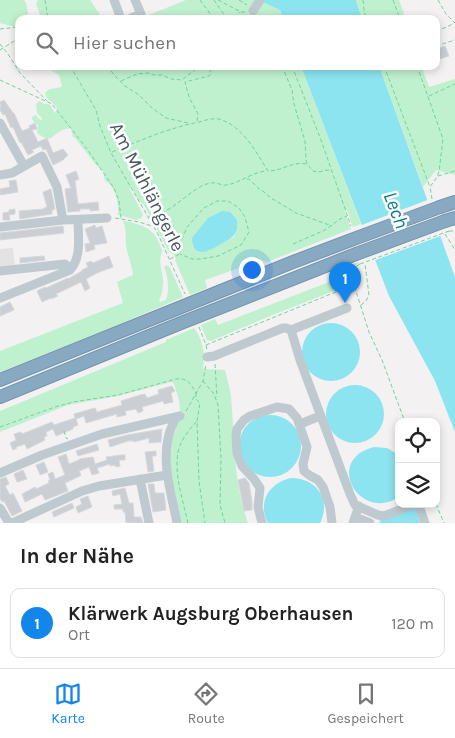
<!DOCTYPE html>
<html lang="de">
<head>
<meta charset="utf-8">
<style>
	:root { --surface:#fff; --page:#f6f6f6; --text:#222; --muted:#767676; --line:#e0e0e0; --accent:#1386eb }
	body { margin:0; font-family:Karla,sans-serif; background:var(--page); color:var(--text) }
	.controls { position:absolute; right:15px; bottom:15px; display:grid; overflow:hidden; border-radius:10px; box-shadow:0 2px 8px #0003 }
	.controls button { width:45px; height:45px; display:grid; place-items:center; padding:0; border:0; border-bottom:1px solid var(--line); background:var(--surface); color:var(--text); font:25px sans-serif }
	.you { position:absolute; left:251px; top:269px; width:18px; height:18px; margin:-12px; border:4px solid #fff; border-radius:50%; background:#1a73e8; box-shadow:0 0 0 8px #1a73e833 }
	.badge { display:grid; place-items:center; width:32px; height:32px; border-radius:50%; background:var(--accent); color:#fff; font-size:16px; font-weight:700 }
	.pin { position:absolute; translate:-50% -41px; filter:drop-shadow(0 1px 2px #0008) }
	.pin::after { content:''; position:absolute; top:26px; width:18px; height:15px; background:inherit; clip-path:polygon(0 0,100% 0,50% 100%) }
	.list { margin:0; padding:0; list-style:none }
	h2 { display:flex; justify-content:space-between; align-items:center; height:65px; margin:0; padding:0 20px; font-size:21px }
	h2 small { font-size:16px; font-weight:400; color:var(--muted) }
	.list li { display:grid; grid-template-columns:32px 1fr auto; gap:15px; align-items:center; box-sizing:border-box; height:70px; margin:0 10px 10px; padding:0 10px; border:1px solid var(--line); border-radius:10px }
	.list b { display:block; font-size:19px; white-space:nowrap }
	.list p { margin:0; font-size:16px; white-space:nowrap; color:var(--muted) }
	.list em { font-size:16px; font-style:normal; color:var(--muted) }
	.icon { flex:none; width:28px; height:28px; fill:none; stroke:currentColor; stroke-width:2; stroke-linecap:round; stroke-linejoin:round }
	.map { position:relative; flex:none; width:455px; height:523px; overflow:hidden }
	.search { position:absolute; background:var(--surface); box-shadow:0 2px 8px #0003; left:15px; right:15px; top:15px; height:55px; display:flex; align-items:center; gap:12px; box-sizing:border-box; padding:0 18px; border-radius:10px; color:var(--muted); font-size:19px }
	.sheet { height:145px; background:var(--surface) }
	nav { display:flex; justify-content:space-around; align-items:center; box-sizing:border-box; height:70px; border-top:1px solid var(--line); background:var(--surface); font-size:14px; color:var(--muted) }
	nav a { display:grid; justify-items:center; gap:2px }
	nav .on { color:var(--accent) }
	.map>svg:first-child { display:block }
	.education { fill:#e4e2e3 }
	.green { fill:#bff1ce; fill-rule:evenodd }
	.water { fill:#8be4ef }
	.pier { fill:#f3f1f1 }
	.building { fill:#cbced3; stroke:#d5d8dc }
	.lines { fill:none; stroke-linecap:round; stroke-linejoin:round }
	.highway-casing { stroke:#7394ad; stroke-width:14 }
	.path { stroke:#75d19b; stroke-width:1; stroke-dasharray:4 2.5; stroke-linecap:butt }
	.minor { stroke:#becad0; stroke-width:9 }
	.highway { stroke:#87a9c1; stroke-width:12 }
	.highway-bridge-casing { stroke:#7394ad; stroke-width:14; stroke-linecap:butt }
	.path-bridge { stroke:#75d19b; stroke-width:1; stroke-dasharray:4 2.5; stroke-linecap:butt }
	.highway-bridge { stroke:#87a9c1; stroke-width:12 }
	.labels { text-anchor:middle; dominant-baseline:central; stroke-width:5; stroke-linejoin:round; paint-order:stroke }
	.street-label { font-size:19px; fill:#48565f; stroke:#fff }
	.water-label { font-size:20px; font-style:italic; fill:#0a7c8a; stroke:#fff }
</style>
</head>
<body>
<div class="map">
<svg width="455" height="523" viewBox="0 0 455 523">
	<rect width="100%" height="100%" fill="#f3f1f1"/>
	<path class="education" d="M13,248L15,267L0,269V249Z"/>
	<path class="green" d="M0,0H24L26,3L28,13L24,19H19V25L15,27L0,23Z
		M38,0H90L103,19H41L39,12L36,4Z
		M186,0H258L280,10L283,19H139Z
		M356,0H399L406,19H362Z
		M52,66H301L361,224L353,227L347,210L345,212L351,229L267,262L258,259L239,268L205,280L207,288L190,295L175,260L176,259L174,255L169,252L144,205L138,199L131,187L130,189L143,215L141,218L137,220L118,215C119,204 116,186 105,181L103,171L97,166L75,138L73,137L71,128C61,129 57,133 50,139L43,137L37,133L38,125L35,123L32,119V117L36,115L39,119L42,120V118L37,113L36,104L38,102L40,101L44,104C52,102 51,110 56,113L57,107L47,98L45,93C51,86 57,90 62,86L59,75L52,71ZM237,230L234,237L218,246L198,252L194,248L192,243Z
		M379,66H421L429,87L455,79V175L436,170L423,187Z
		M123,221C132,222 147,226 153,233C157,237 160,245 162,251C157,265 164,272 163,285C163,290 161,296 159,301L160,302L166,300V298L167,297C169,287 168,277 164,267L167,265L170,268L183,297L113,327L0,372V351L123,303L117,282L133,275C132,265 128,256 126,246C125,237 127,230 123,221Z
		M359,262V263L350,268C352,276 352,282 344,287L275,314L211,341L207,340L201,325L215,319L218,325L342,277L339,269Z
		M194,328C204,342 205,353 203,369L225,370C227,379 230,388 231,397C235,439 233,483 248,523H177L167,475L170,439L176,430V417L180,411L179,400L175,387L174,384L171,382L118,396L68,405L0,432V411L166,342V340Z"/>
	<path class="water" d="M258,0H356L362,19H283L280,10Z
		M301,66H379L455,277V432L435,381L389,296Z
		M222,211L230,212L237,220C237,226 238,231 234,235C231,239 225,242 221,244C210,251 192,260 192,238L208,218Z
		M302 352a29 29 0 1 1 58 0a29 29 0 1 1-58 0Z
		M326 414a29 29 0 1 1 58 0a29 29 0 1 1-58 0Z
		M239 446a31 31 0 1 1 62 0a31 31 0 1 1-62 0Z
		M374,447L387,448L399,455V497C360,523 323,460 374,447Z
		M291,478C316,478 332,499 320,523H268C257,502 269,483 291,478Z
		M415,507L420,523H380L379,521Z"/>
	<path class="pier" d="M430,199L443,235L373,261L359,226Z"/>
	<path class="building" d="M445,46L449,56L436,60V49Z
		M4,100L13,113H14L22,131L30,128L29,126L35,123L37,129L32,130L38,142L47,138L53,153L63,149L68,155L63,160L53,165L46,149L43,150L41,146L32,150L34,152L28,155L21,142L20,143L13,127L11,128L5,114L3,115L0,110V107L1,106L0,102Z
		M76,171L79,179L75,181L78,204L98,202L99,210L90,211V209H80V211L68,212L65,189L71,188L66,175Z
		M16,180L18,192L0,195V189L10,187L9,181Z
		M51,189L55,209L52,210V214L20,219L19,211L44,209V208L47,207L43,192Z
		M15,209V214L9,215L10,220H3V213L9,212V210Z
		M95,225L96,228L102,226L107,243L94,245L95,249L86,252L85,244L90,243L85,229Z
		M63,226L64,233L0,240V233Z
		M44,256L45,260L20,263V258Z
		M109,256L113,267L97,273L86,279L90,288L85,291L81,282L56,294L58,296L51,299V298L42,302L37,291L45,287L46,288L68,278V279L82,271V270L88,267L86,263L91,261L93,263Z
		M10,302L14,310L0,316V307Z
		M172,386L175,391L171,393L173,402L164,404L163,401L142,407L143,411L138,413L136,409L125,411L126,415L117,417V414L86,423L84,416L76,419L78,425L73,427V429L56,436L53,429L46,432L47,436L44,437L45,440L27,449L25,444L16,447L17,448L13,450L10,443L16,440L14,434L21,432L22,434L52,422L54,425L75,418L74,414L95,408L97,412L122,405L121,401L140,395L145,394L147,398L159,394L158,390Z
		M162,429L161,442L149,443V438L134,442V441H128L110,447L108,440L127,435Z
		M97,444L99,450L78,456L76,451Z
		M156,451V456H152L154,471L148,472L145,452Z
		M66,454L69,464L79,460V459L93,457L95,464L107,460L106,457L121,455H125V460H119L120,466L116,467L115,465L110,466V464L97,468L99,473L92,475L89,467L79,471L81,475L80,476L65,483L68,491L45,500L42,494L25,502L22,494L35,487L36,489L49,483L48,481L50,480L48,474L53,472L55,479L65,475L58,457Z
		M44,462L48,472L40,475L36,465Z
		M23,470L27,479L17,482L14,474Z
		M6,477L9,484L5,486L10,495L13,493L22,511L12,516L4,501L2,502L0,498V479Z
		M245,478L249,483L252,502V510L244,511L238,480Z
		M148,484H154L155,493H164L166,510L153,512Z
		M125,488L129,503H133L134,517H141L143,523H126L125,512H123V509H114V505L122,504L120,494L113,496L112,491Z
		M88,496L92,507L78,513L76,507L82,504L80,499Z
		M72,503L74,508L54,517L52,512Z"/>
	<g class="lines">
		<defs>
			<path id="highway" d="M440,207L455,202
				M445,221L455,218
				M0,380L293,262L351,240
				M0,397L181,323L356,254"/>
		</defs>
		<use href="#highway" class="highway-casing"/>
		<path class="path" d="M45,0L48,19
			M200,0L214,19
			M214,0L227,19
			M218,0L241,12H247
			M239,0L247,5
			M363,0L364,10L366,19
			M393,0L400,19
			M438,0L446,14L455,23
			M259,15L270,19
			M236,19L240,12
			M0,29L19,27
			M436,31L447,27L454,23
			M0,44L8,54L20,73L47,101
			M436,46L455,40
			M0,50L19,38
			M70,66L96,110L100,126L111,153L158,234L185,294
			M107,66L115,76L125,86L139,95L152,108L166,118L188,123
			M282,66L292,90L294,104L305,141L306,160L307,164L313,171L318,172L328,170L331,171
			M292,66L321,140L351,226
			M384,66L430,187
			M417,66L443,139L439,172L437,177L430,187L432,199
			M0,80L52,104L87,149L114,188L119,201L121,218
			M121,81L137,74L148,73L154,75H162L171,79L182,80L200,66
			M429,96L455,84
			M197,121L198,114L189,97L185,82L209,76L211,74L210,70L207,66
			M112,152C141,140 169,128 199,122C206,120 212,118 219,119C243,126 256,152 268,171C283,171 291,161 307,164
			M438,176L455,171
			M247,179H249L259,189L264,192L271,198L296,213L332,226
			M149,217C172,212 181,198 200,187C203,185 210,182 215,183C219,183 222,186 226,185C241,183 251,172 267,171
			M115,218L139,222L152,226
			M449,231H455
			M445,234L455,250
			M293,244L325,230L340,219L347,216
			M170,259L180,254V244L187,227L204,208L217,201H228L239,208L245,217L249,232L241,245L218,256L201,259H192L180,254
			M360,264L355,267L353,271L354,285L369,332L382,360L405,422
			M361,305L366,301L369,295L365,264
			M199,327L206,345L207,350
			M206,345L353,285
			M215,364L217,397
			M203,381L214,394L218,405L221,459L220,505L225,523
			M196,393V399L200,403L197,421L199,481L205,523
			M186,411L203,381L206,364
			M0,427L55,407L73,402L118,395L176,379C188,378 190,383 196,393
			M64,431L66,438L68,439
			M436,504L444,523
			M188,523C183,501 174,475 178,452C181,439 189,430 197,421"/>
		<path class="minor" d="M114,0L121,19
			M253,11L260,0
			M129,19L141,14L135,0
			M0,123L24,166
			M0,175L12,173L42,156L57,187L63,220
			M0,227L63,220L107,218
			M0,271L65,264L70,270
			M0,298L70,270C82,257 78,236 78,220
			M291,330L300,360L350,494L355,505L378,515L384,516L412,505H416L419,506L425,523
			M207,357L214,356L283,328H286L291,330L347,308
			M176,417C173,424 169,431 168,439C162,465 172,497 177,523
			M300,424L320,416
			M0,473L42,455L102,434L180,416
			M140,479L149,523
			M0,508L9,523
			M355,517L370,523
			M12,523L82,491L99,486L167,475
			M262,523L258,507L260,488L254,479L242,466L237,453L236,436L237,429L244,420L250,416L277,407L289,409L297,418L307,447L303,464L304,471L309,475L318,480L323,487L330,507L332,523
			M353,523L359,506"/>
		<use href="#highway" class="highway"/>
		<defs>
			<path id="highway-bridge" d="M351,240L440,207
				M356,254L445,221"/>
		</defs>
		<use href="#highway-bridge" class="highway-bridge-casing"/>
		<path class="path-bridge" d="M360,264L449,231"/>
		<use href="#highway-bridge" class="highway-bridge"/>
	</g>
	<g class="labels">
		<g class="street-label">
			<text transform="translate(147 187) rotate(63)">Am Mühlängerle</text>
		</g>
		<g class="water-label">
			<text transform="translate(396 210) rotate(69)">Lech</text>
		</g>
	</g>
</svg>
<div class="controls">
<button><svg class="icon" aria-label="locate" viewBox="0 0 24 24"><circle cx="12" cy="12" r="6"/><path d="M12 2v4M12 18v4M2 12h4M18 12h4"/></svg></button>
<button><svg class="icon" aria-label="layers" viewBox="0 0 24 24"><path d="M12 4l9 5-9 5-9-5zM3 14l9 5 9-5"/></svg></button>
</div>
<div class="you"></div>
<div class="pin badge" style="left:345px;top:303px">1</div>
<div class="search"><svg class="icon" aria-label="search" viewBox="0 0 24 24"><circle cx="10" cy="10" r="6"/><path d="M15 15l6 6"/></svg>Hier suchen</div>
</div>
<section class="sheet">
<h2>In der Nähe<small></small></h2>
<ul class="list">
<li><span class="badge">1</span><div><b>Klärwerk Augsburg Oberhausen</b><p>Ort</p></div><em>120 m</em></li>
</ul>
</section>
<nav>
<a class="on"><svg class="icon" aria-label="map" viewBox="0 0 24 24"><path d="M3 6l6-2 6 2 6-2v14l-6 2-6-2-6 2zM9 4v14M15 6v14"/></svg>Karte</a>
<a><svg class="icon" aria-label="directions" viewBox="0 0 24 24"><path d="M12 3l9 9-9 9-9-9zM9 14v-3h6M13 9l2 2-2 2"/></svg>Route</a>
<a><svg class="icon" aria-label="saved" viewBox="0 0 24 24"><path d="M7 4h10v16l-5-4-5 4z"/></svg>Gespeichert</a>
</nav>
</body>
</html>
